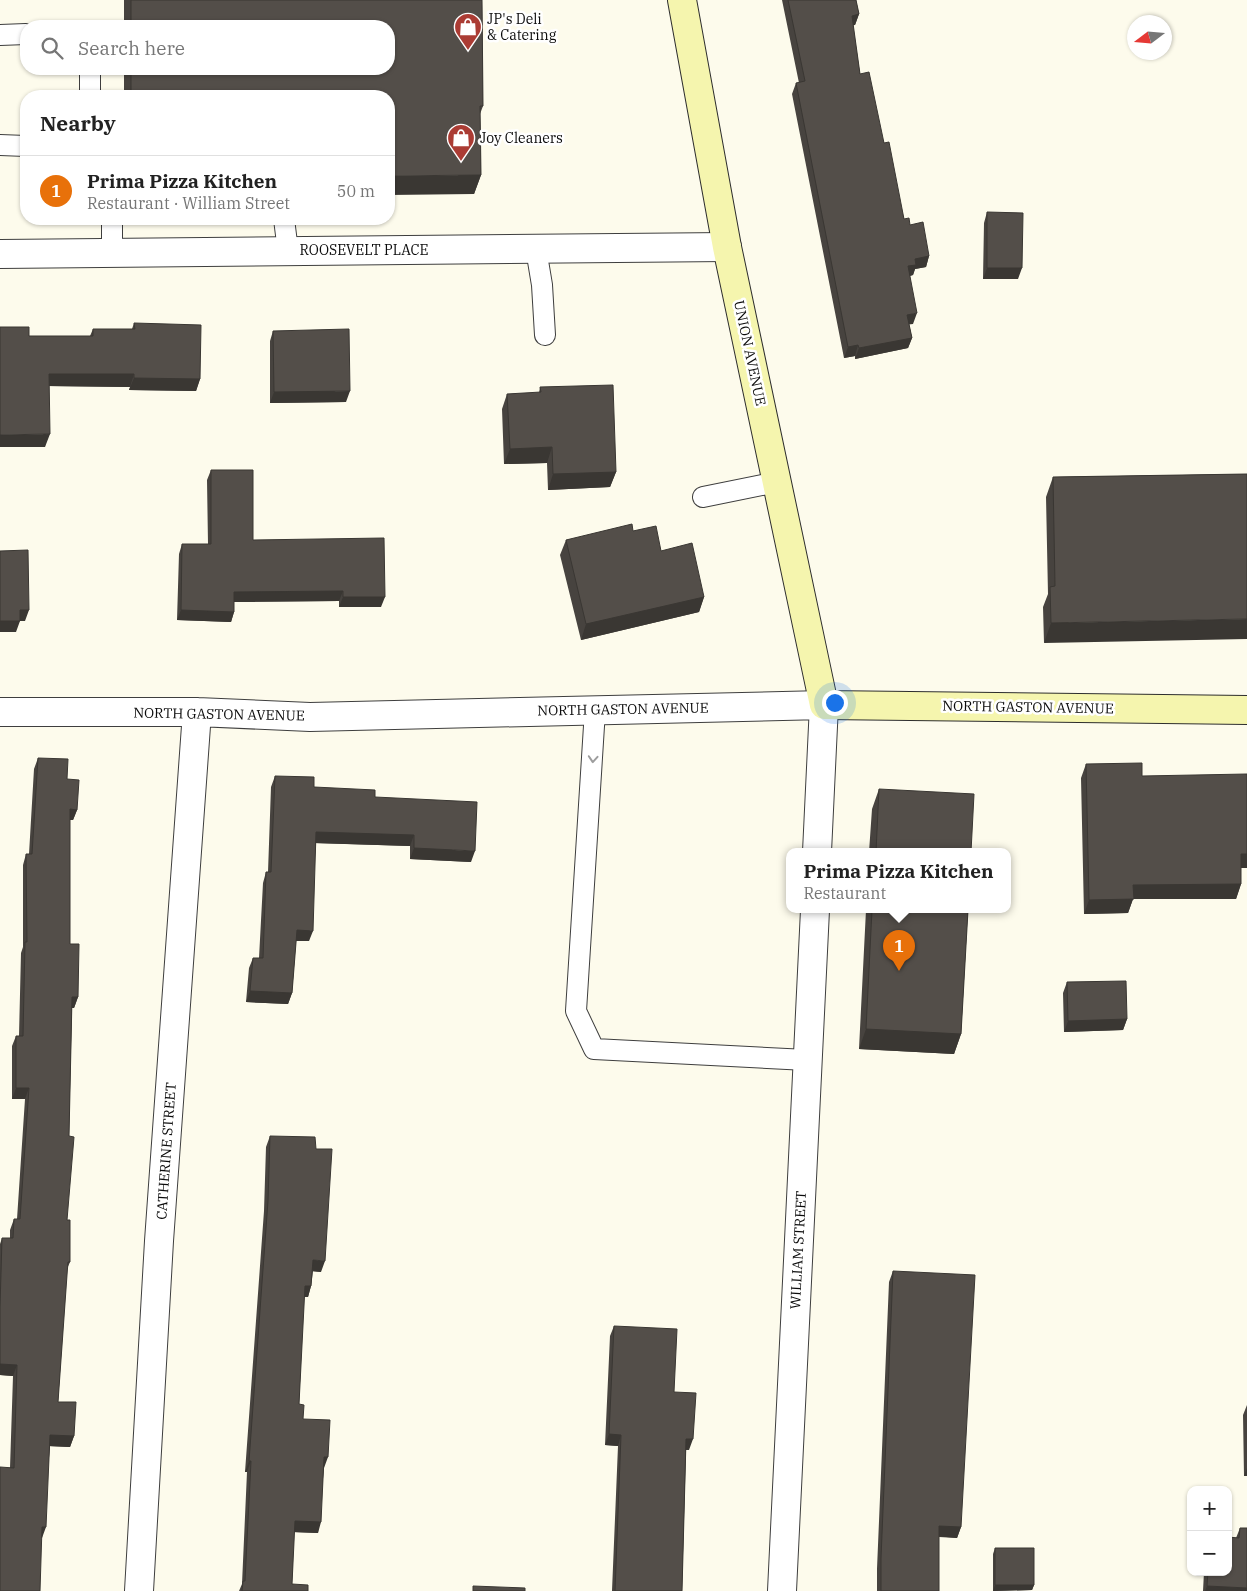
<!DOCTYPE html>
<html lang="en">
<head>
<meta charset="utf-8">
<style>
	:root { --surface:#fff; --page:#f2f2f2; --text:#222; --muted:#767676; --line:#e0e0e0; --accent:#ab3c34 }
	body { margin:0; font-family:"IBM Plex Serif",serif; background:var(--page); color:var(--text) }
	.controls { position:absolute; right:15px; bottom:15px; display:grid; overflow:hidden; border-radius:10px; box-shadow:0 1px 4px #0004 }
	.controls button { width:45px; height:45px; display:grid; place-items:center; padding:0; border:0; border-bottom:1px solid var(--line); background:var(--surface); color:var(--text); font:25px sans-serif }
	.compass { position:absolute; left:1127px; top:15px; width:45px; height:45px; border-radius:50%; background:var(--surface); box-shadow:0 1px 4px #0004; rotate:254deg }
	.you { position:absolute; left:834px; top:702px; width:18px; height:18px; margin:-12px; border:4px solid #fff; border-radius:50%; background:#1a73e8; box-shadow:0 0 0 8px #1a73e833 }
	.badge { display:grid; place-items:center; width:32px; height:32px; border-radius:50%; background:var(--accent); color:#fff; font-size:16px; font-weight:700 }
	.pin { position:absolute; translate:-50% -41px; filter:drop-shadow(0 1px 2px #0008) }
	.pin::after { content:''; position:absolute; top:26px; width:18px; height:15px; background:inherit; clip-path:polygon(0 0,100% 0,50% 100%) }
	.popup { position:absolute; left:786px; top:848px; width:225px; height:65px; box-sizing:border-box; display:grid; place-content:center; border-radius:10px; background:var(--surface); filter:drop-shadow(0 1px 4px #0005); font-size:16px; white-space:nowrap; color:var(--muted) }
	.popup b { font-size:19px; color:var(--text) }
	.popup::after { content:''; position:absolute; left:50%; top:100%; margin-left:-10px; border:10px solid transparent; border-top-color:var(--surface) }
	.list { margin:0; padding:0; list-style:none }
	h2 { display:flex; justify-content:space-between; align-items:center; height:65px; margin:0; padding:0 20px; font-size:21px }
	h2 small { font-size:16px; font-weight:400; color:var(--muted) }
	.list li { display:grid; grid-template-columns:32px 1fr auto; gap:15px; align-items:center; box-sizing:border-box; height:70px; padding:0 20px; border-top:1px solid var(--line) }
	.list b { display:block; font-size:19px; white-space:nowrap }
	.list p { margin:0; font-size:16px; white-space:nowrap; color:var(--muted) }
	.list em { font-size:16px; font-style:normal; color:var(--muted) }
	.icon { flex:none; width:28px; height:28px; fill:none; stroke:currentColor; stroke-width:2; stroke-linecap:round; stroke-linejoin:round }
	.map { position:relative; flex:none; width:1247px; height:1591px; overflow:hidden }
	.search { position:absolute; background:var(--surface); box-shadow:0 1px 4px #0004; left:20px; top:20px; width:375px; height:55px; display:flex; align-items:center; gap:12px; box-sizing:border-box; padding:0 18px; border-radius:20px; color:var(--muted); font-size:19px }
	.panel { position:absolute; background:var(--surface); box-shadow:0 1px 4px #0004; left:20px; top:90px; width:375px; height:135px; border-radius:20px }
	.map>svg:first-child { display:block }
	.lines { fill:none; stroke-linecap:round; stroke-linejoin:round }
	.lane-casing { stroke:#3e3e3e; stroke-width:22 }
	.street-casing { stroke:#3e3e3e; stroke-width:30 }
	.secondary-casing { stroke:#2d2d2d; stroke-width:30 }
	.lane { stroke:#fff; stroke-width:20 }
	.street { stroke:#fff; stroke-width:28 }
	.secondary { stroke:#f5f5ae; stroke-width:28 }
	.wall { fill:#47433f }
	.shaded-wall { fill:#3a3733 }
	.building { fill:#534e49; stroke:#3a3733 }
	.oneway { stroke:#9d9d9d }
	.labels { text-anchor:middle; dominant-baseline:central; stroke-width:5; stroke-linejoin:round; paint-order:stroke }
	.poi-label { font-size:14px; fill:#0b0b0b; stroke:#fff; text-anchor:start }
	.street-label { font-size:14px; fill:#0b0b0b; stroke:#fff }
</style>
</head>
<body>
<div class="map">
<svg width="1247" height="1591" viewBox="0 0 1247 1591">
	<rect width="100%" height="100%" fill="#fdfbec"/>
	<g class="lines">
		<defs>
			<path id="lane" d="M0,35L26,34
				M90,96V69
				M0,145L26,146
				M284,219L288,251
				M536,249L542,285L545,335
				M112,253V219
				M703,497L777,482
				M595,710L576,1011L594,1049L807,1060"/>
			<path id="street" d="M0,254L727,247
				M0,712H197L310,717L824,705L817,852
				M139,1591L159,1241L197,712
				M782,1591L815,910"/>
			<path id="secondary" d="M682,0L727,247L824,705L1247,710"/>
		</defs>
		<use href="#lane" class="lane-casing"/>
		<use href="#street" class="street-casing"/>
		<use href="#secondary" class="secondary-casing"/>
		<use href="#lane" class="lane"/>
		<use href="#street" class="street"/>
		<use href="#secondary" class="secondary"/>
	</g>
	<path class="wall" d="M124,0H482L483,106L480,114L481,175L474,194L389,96H124V69H389V26H124Z
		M782,0H856L859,14L855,25H853L860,74L884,143L904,219L910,225L929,256L926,267L915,269L913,275L910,276L913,324H909L912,338L908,348L855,359V356L844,358L792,94L796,83H799Z
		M987,212L1018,279H983L984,223Z
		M134,323L200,379L196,391L129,390L130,387L49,386L45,447L29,336H90L93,329H132Z
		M273,331L346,402L270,403V341Z
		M540,387L616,472L610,487L548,490L547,463L504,464L502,409L507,394L539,393Z
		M211,470L253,540L381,607H339V601L234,602V612L231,622L177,620L179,554L182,544H208L207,480Z
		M1247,474L1044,643L1043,607L1048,594L1046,497L1053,477Z
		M633,531L661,551L704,597L699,612L581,640L560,555L566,540Z
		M38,758L67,779L77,810L73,820H70V944L78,997L74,1008H72L67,1220L70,1262L67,1269L58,1402L74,1436L70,1447L50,1446L42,1538L10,1468L13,1376L0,1375V1244L2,1238H10V1230L14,1219H17L25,1099H12V1046L16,1036H19L21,953L23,947V865L26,854H29L34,769Z
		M1086,764L1142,776L1241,868V884L1236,899H1133L1128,913L1084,914L1081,778Z
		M275,776L314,787L375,797L471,862L410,859V846L316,843L309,941H296L292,993L288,1004L246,1002L249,968L253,958H259L263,883L266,872H268L271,787Z
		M879,789L971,852H869L872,809Z
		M866,910H968L961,1034L954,1054L859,1049Z
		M1067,982L1127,1019L1123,1030L1064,1032L1063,993Z
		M270,1136L321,1272L313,1271L311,1286L308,1297H304L299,1404L303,1419L324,1468L318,1533L294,1532L292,1584L308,1591H239L242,1584L247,1472H245L264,1211L266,1147Z
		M893,1271L961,1527L957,1538L939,1537V1591H877V1569L889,1282Z
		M614,1326L674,1392L689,1450H686L682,1591H612L618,1446L605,1445L610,1336Z
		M1247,1405V1476H1244L1243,1415Z
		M1240,1528L1247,1591H1203L1204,1572H1228L1236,1538Z
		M995,1548L1034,1585L1032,1590L993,1591V1554Z"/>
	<path class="shaded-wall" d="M859,14L855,25L848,26L852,16Z
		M481,175L474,194L389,195V176Z
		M929,256L926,267L915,269L913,275L904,277L908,266L915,259Z
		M987,268H1022L1018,279H983Z
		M917,313L913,324L904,325L907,315Z
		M912,338L908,348L855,359L859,348Z
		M858,345L855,356L844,358L848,347Z
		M49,374H134L130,387L45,386Z
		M134,378L200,379L196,391L129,390Z
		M350,391L346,402L270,403L274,392Z
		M50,434L45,447H0V435Z
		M552,447L547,463L504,464L510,449Z
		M616,472L610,487L548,490L553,474Z
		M343,591L339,601L231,602L234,592Z
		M343,597H385L381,607H339Z
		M704,597L699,612L581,640L586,624Z
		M20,610H29L25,621H20L16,632H0V621Z
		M181,610L234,612L231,622L177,620Z
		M1247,619V639L1044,643L1051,623Z
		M70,809L77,810L73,820H66Z
		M316,832L414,835L410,846L312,843Z
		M414,848L475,851L471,862L410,859Z
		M1241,854H1247V868H1235Z
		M1241,884L1236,899H1133L1128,913L1084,914L1089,900L1133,885Z
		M297,930L313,931L309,941H293Z
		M250,991L292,993L288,1004L246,1002Z
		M72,997H78L74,1008H68Z
		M1127,1019L1123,1030L1064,1032L1068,1021Z
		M866,1029L961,1034L954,1054L859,1049Z
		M16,1088H29L25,1099H12Z
		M313,1260L325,1261L321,1272L309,1271Z
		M305,1286H311L308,1297H301Z
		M0,1364L17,1365L13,1376L0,1375Z
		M609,1434L621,1435L618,1446L605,1445Z
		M50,1435L74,1436L70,1447L46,1446Z
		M686,1439H693L689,1450L682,1449Z
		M324,1457H328L324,1468H320Z
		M249,1461H251L247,1472H245Z
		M1247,1468V1476H1244Z
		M295,1521L321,1522L318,1533L291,1532Z
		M939,1526L961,1527L957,1538L935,1536Z
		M42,1527H46L42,1538H38Z
		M995,1585H1034L1032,1590L993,1591Z
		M1207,1586L1247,1588V1591H1205Z"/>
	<path class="building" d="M131,0H482L483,106H480L481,175L389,176V96H131V69H389V26H131Z
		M788,0H856L859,14L852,16L860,74L869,72L884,143L889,142L904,219L909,218L910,225L923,222L929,256L915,259L916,265L908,266L917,313L907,315L912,338L859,348L858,345L848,347L796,83L805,81Z
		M987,212L1023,213L1022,268H987Z
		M134,323L201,325L200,379L134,378V374H49L50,434L0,435V327H29V336H93V329H135Z
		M349,329L350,391L274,392L273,331Z
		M613,385L616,472L553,474L552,447L510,449L507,394L541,392L540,387Z
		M211,470H253V540L384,538L385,597H343V591L234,592V612L181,610L182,544H211Z
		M1247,474V619L1051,623L1050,587L1055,586L1053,477Z
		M632,524L633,531L656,526L661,551L692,543L704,597L586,624L566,540Z
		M28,550L29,610H20V621H0V551Z
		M38,758L68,759L67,779L79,780L77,810L70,809V944H79L78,997H72L69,1136L74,1137L67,1220H70V1262H68L67,1275L58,1402H76L74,1436L50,1435L46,1527H42L40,1591H0V1467L14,1468L17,1365L0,1364V1307L2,1238H13L14,1219H20L29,1088H16V1036H23L25,942H27L26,854H32Z
		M1142,763V776L1247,774V854H1241V884L1133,885L1134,899L1089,900L1086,764Z
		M275,776L314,777V787L375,790V797L477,802L475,851L414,848V835L316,832L313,931L297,930L292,993L250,991L253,958H263L266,872H271Z
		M879,789L974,794L971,852H876Z
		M872,910H968L961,1034L866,1029Z
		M1126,981L1127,1019L1068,1021L1067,982Z
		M270,1136L315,1137L316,1149H332L325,1261L313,1260L311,1286H305L299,1404L304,1405L303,1419L330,1420L328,1457H324L321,1522L295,1521L292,1584L308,1585V1591H242L243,1581H245L251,1461H249L268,1201Z
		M893,1271L975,1275L961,1527L939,1526V1591H881V1558Z
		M614,1326L677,1329L674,1392L696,1393L693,1439H686L682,1591H615L621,1435L609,1434Z
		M1240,1528H1247V1588L1207,1586L1208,1572H1228V1537L1239,1538Z
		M995,1548H1034V1585H995Z
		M473,1586L525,1588V1591H473Z"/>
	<defs><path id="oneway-chevron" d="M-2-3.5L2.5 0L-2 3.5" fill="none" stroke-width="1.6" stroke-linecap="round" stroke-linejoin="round" transform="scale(1.25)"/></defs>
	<use class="oneway" href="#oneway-chevron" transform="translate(593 759) rotate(94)"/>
	<defs>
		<symbol id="shop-pin" viewBox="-11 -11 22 30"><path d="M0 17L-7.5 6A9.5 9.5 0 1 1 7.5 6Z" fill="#ab3c34" stroke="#fff"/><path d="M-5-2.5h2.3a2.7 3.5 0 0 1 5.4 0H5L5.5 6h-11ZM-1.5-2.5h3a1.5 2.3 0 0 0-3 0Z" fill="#fff"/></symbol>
	</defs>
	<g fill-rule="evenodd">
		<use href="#shop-pin" x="452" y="11" width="32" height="43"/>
		<use href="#shop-pin" x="445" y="122" width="32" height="43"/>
	</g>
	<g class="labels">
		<g class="poi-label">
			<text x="487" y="19">JP's Deli<tspan x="487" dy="16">&amp; Catering</tspan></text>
			<text x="480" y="138">Joy Cleaners</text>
		</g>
		<g class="street-label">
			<text x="364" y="250">ROOSEVELT PLACE</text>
			<text transform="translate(750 353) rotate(78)">UNION AVENUE</text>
			<text transform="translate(1028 707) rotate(1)">NORTH GASTON AVENUE</text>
			<text transform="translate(623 709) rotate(-1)">NORTH GASTON AVENUE</text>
			<text transform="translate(219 714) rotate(1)">NORTH GASTON AVENUE</text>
			<text transform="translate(166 1151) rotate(-86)">CATHERINE STREET</text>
			<text transform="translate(798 1250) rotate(-87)">WILLIAM STREET</text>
		</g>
	</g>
</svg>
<div class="controls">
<button>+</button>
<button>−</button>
</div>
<svg class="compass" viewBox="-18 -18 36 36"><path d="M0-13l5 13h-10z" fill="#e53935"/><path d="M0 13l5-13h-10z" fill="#767676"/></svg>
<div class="you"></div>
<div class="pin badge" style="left:899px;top:971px;background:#e8710a">1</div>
<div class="popup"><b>Prima Pizza Kitchen</b>Restaurant</div>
<div class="search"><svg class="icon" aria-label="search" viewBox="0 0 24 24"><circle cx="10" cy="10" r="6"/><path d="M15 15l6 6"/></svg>Search here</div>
<section class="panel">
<h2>Nearby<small></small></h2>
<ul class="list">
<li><span class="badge" style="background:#e8710a">1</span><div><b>Prima Pizza Kitchen</b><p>Restaurant · William Street</p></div><em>50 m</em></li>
</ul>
</section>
</div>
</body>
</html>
